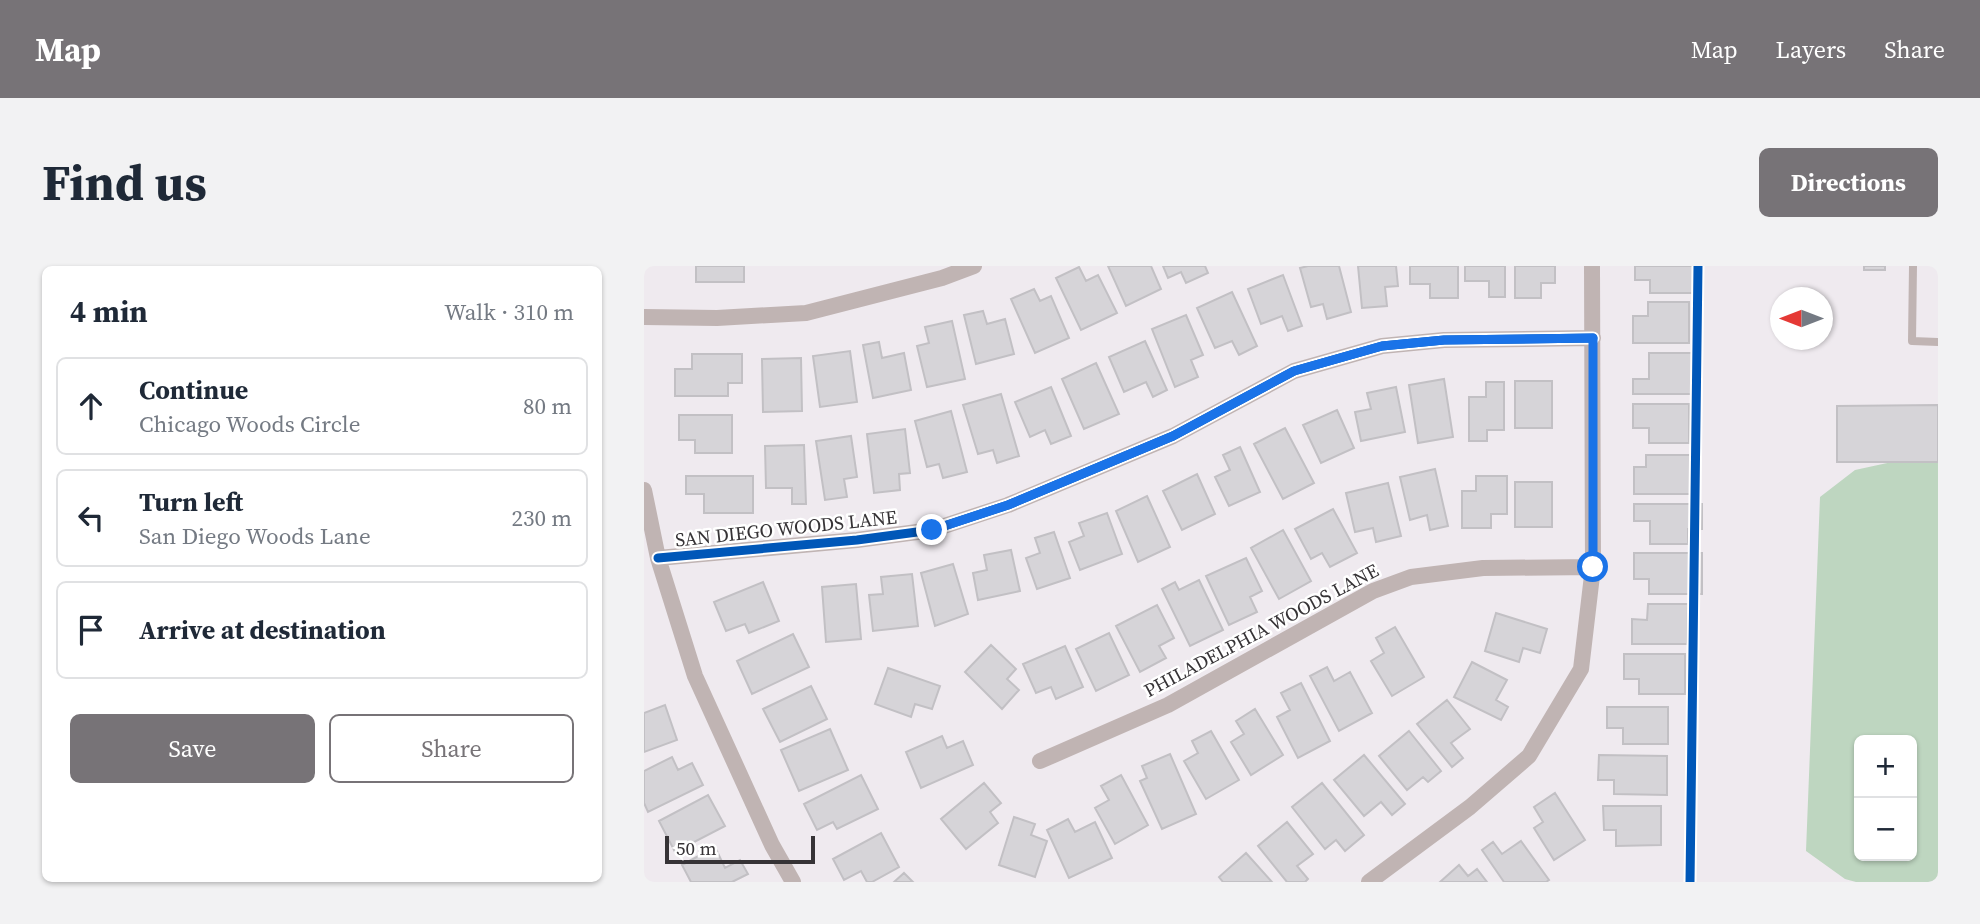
<!DOCTYPE html>
<html lang="en">
<head>
<meta charset="utf-8">
<style>
	:root { --surface:#fff; --page:#f2f2f3; --text:#1f2937; --muted:#747a83; --line:#e0e1e3; --accent:#777377 }
	body { margin:0; font-family:"Source Serif 4",serif; background:var(--page); color:var(--text) }
	.controls { position:absolute; right:21px; bottom:21px; display:grid; overflow:hidden; border-radius:10px; box-shadow:0 2px 5px #0004 }
	.controls button { width:63px; height:63px; display:grid; place-items:center; padding:0; border:0; border-bottom:2px solid var(--line); background:var(--surface); color:var(--text); font:35px sans-serif }
	.compass { position:absolute; left:1126px; top:21px; width:63px; height:63px; border-radius:50%; background:var(--surface); box-shadow:0 2px 5px #0004; rotate:270deg }
	.scale { position:absolute; left:21px; bottom:18px; width:150px; box-sizing:border-box; padding-left:7px; border:4px solid #363336; border-top:0; font-size:19px; line-height:24px; white-space:nowrap; color:#363336; -webkit-text-stroke:5px #fff; paint-order:stroke }
	.stop { position:absolute; width:21px; height:21px; margin:-16px; border:5px solid #1a73e8; border-radius:50%; background:#fff }
	.stop.end { background:#1a73e8; border-color:#fff; box-shadow:0 2px 7px #0008 }
	.list { margin:0; padding:0; list-style:none }
	h2 { display:flex; justify-content:space-between; align-items:center; height:91px; margin:0; padding:0 28px; font-size:30px }
	h2 small { font-size:23px; font-weight:400; color:var(--muted) }
	.list li { display:grid; grid-template-columns:46px 1fr auto; gap:21px; align-items:center; box-sizing:border-box; height:98px; margin:0 14px 14px; padding:0 14px; border:2px solid var(--line); border-radius:10px }
	.list b { display:block; font-size:26px; white-space:nowrap }
	.list p { margin:0; font-size:23px; white-space:nowrap; color:var(--muted) }
	.list em { font-size:23px; font-style:normal; color:var(--muted) }
	.actions { display:flex; gap:14px; padding:21px 28px }
	.actions a { flex:1; padding:16px 0; border:2px solid var(--accent); border-radius:10px; text-align:center; font-size:24px; color:var(--accent) }
	.actions .main { background:var(--accent); color:#fff }
	.icon { flex:none; width:38px; height:38px; fill:none; stroke:currentColor; stroke-width:2; stroke-linecap:round; stroke-linejoin:round }
	.map { position:relative; flex:none; width:1294px; height:616px; overflow:hidden; border-radius:10px }
	header { display:flex; align-items:center; gap:42px; box-sizing:border-box; height:98px; padding:0 35px; background:var(--accent); color:#fff }
	header strong { font-size:33px }
	nav { display:flex; gap:38px; margin-inline-start:auto; font-size:24px }
	.intro { display:flex; align-items:center; justify-content:space-between; box-sizing:border-box; height:168px; padding:0 42px }
	h1 { margin:0; font-size:49px }
	.button { padding:18px 32px; border-radius:10px; background:var(--accent); color:#fff; font-size:24px; font-weight:700 }
	main { display:flex; gap:42px; padding:0 42px }
	aside { flex:1; background:var(--surface); border-radius:10px; box-shadow:0 2px 5px #0004 }
	.map>svg:first-child { display:block }
	.green { fill:#bed6c0; fill-rule:evenodd }
	.building { fill:#d6d4d8; stroke:#c2c0c4; stroke-width:2 }
	.lines { fill:none; stroke-linecap:round; stroke-linejoin:round }
	.service { stroke:#c0b4b3; stroke-width:8 }
	.minor { stroke:#c0b4b3; stroke-width:16 }
	.cycleway-casing { stroke:#fff; stroke-width:13 }
	.cycleway { stroke:#0057b8; stroke-width:9 }
	.route { stroke:#1a73e8; stroke-width:9 }
	.labels { text-anchor:middle; dominant-baseline:central; stroke-width:5; stroke-linejoin:round; paint-order:stroke }
	.street-label { font-size:19px; fill:#363336; stroke:#fff }
</style>
</head>
<body>
<header>
<strong>Map</strong>
<nav><a>Map</a><a>Layers</a><a>Share</a></nav>
</header>
<div class="intro"><h1>Find us</h1><a class="button">Directions</a></div>
<main>
<aside>
<h2>4 min<small>Walk · 310 m</small></h2>
<ul class="list">
<li><svg class="icon" aria-label="ahead" viewBox="0 0 24 24"><path d="M12 20V5M6 11l6-6 6 6"/></svg><div><b>Continue</b><p>Chicago Woods Circle</p></div><em>80 m</em></li>
<li><svg class="icon" aria-label="left" viewBox="0 0 24 24"><path d="M17 20v-9H6M10 6l-5 5 5 5"/></svg><div><b>Turn left</b><p>San Diego Woods Lane</p></div><em>230 m</em></li>
<li><svg class="icon" aria-label="arrive" viewBox="0 0 24 24"><path d="M6 21V4h12l-3 4 3 4H6"/></svg><div><b>Arrive at destination</b></div></li>
</ul>
<div class="actions"><a class="main">Save</a><a>Share</a></div>
</aside>
<div class="map">
<svg width="1294" height="616" viewBox="0 0 1294 616">
	<rect width="100%" height="100%" fill="#efeaef"/>
	<path class="green" d="M1294,186V616H1212L1201,613L1162,585L1176,231L1211,204ZM1215,474H1268V590H1215Z"/>
	<path class="building" d="M52,0H100V16H52Z
		M464,0H507L517,23L482,40Z
		M519,0H561L564,7L542,17L537,6L524,12Z
		M664,0H695L707,46L683,53L679,38L667,41L656,2Z
		M714,0H752L754,20L741,21L743,40L718,42Z
		M766,0H814V32H786V18H766Z
		M821,0H861V31H845V15H821Z
		M871,0H911V17H897V32H871Z
		M991,0H1052V27H1006V14H991Z
		M1220,0H1241V4H1220Z
		M435,1L442,15L454,9L473,47L437,64L412,12Z
		M639,9L658,60L644,65L638,50L617,58L604,23Z
		M390,23L396,35L407,30L425,72L391,87L367,33Z
		M588,26L613,80L595,89L588,75L571,82L553,42Z
		M1004,36H1045V77H989V50H1004Z
		M339,45L343,58L361,53L370,88L332,98L320,49Z
		M542,49L559,89L547,94L554,111L531,121L508,63Z
		M308,55L321,113L283,121L273,80L285,77L281,61Z
		M501,75L523,124L509,131L502,116L480,126L465,91Z
		M235,76L238,92L260,87L267,124L229,132L219,79Z
		M206,85L213,136L176,141L169,90Z
		M1005,87H1053V128H989V113H1005Z
		M48,88H98V117H84V130H31V103H48Z
		M157,92L158,145L119,146L118,93Z
		M452,97L475,148L440,163L418,113Z
		M800,113L809,171L774,177L765,119Z
		M871,115H908V162H871Z
		M842,116H860V164H843V175H825V131H842Z
		M407,121L427,170L407,178L401,164L386,171L371,136Z
		M752,121L761,166L717,175L711,146L727,143L723,127Z
		M357,128L375,190L353,197L349,184L334,188L319,139Z
		M989,138H1045V177H1005V162H989Z
		M1294,139V196H1193V140Z
		M693,144L710,182L677,197L659,159Z
		M307,145L323,206L299,212L295,198L283,201L271,155Z
		M35,149H88V187H51V174H35Z
		M641,162L670,217L639,233L610,178Z
		M261,163L266,207L255,208L256,224L230,227L223,168Z
		M207,170L213,211L200,213L203,231L181,234L172,175Z
		M160,179L162,238H148V222H122L121,180Z
		M596,181L616,226L585,240L571,211L586,204L579,189Z
		M1002,189H1046V228H990V201H1002Z
		M791,203L804,260L786,264L783,249L766,254L756,211Z
		M553,208L571,248L538,264L519,225Z
		M42,210H109V247H60V228H42Z
		M832,210H863V248H847V262H818V225H832Z
		M871,216H908V261H871Z
		M744,217L757,270L732,276L729,262L711,266L702,227Z
		M503,230L526,281L494,296L472,245Z
		M990,238H1058V263H1044V278H1006V255H990Z
		M689,243L713,287L686,301L678,287L667,293L651,263Z
		M463,247L478,288L436,304L425,276L440,270L435,257Z
		M639,264L667,315L635,333L607,282Z
		M410,266L426,312L393,323L382,292L396,287L391,272Z
		M367,284L376,325L334,334L329,307L343,304L340,289Z
		M990,287H1058V328H1005V313H990Z
		M602,292L618,325L606,331L613,346L585,359L562,310Z
		M309,298L324,348L291,360L277,307Z
		M268,308L274,360L229,365L225,329L239,328L237,311Z
		M555,314L579,364L546,380L518,323L531,316L535,324Z
		M119,316L135,355L105,367L101,358L82,365L70,336Z
		M212,318L217,373L182,376L178,321Z
		M1004,338H1044L1043,378H988V353L1003,354Z
		M513,339L530,372L515,380L522,392L496,406L472,360Z
		M852,347L903,363L896,387L879,382L875,396L841,385Z
		M751,361L780,411L748,430L727,395L740,387L732,372Z
		M465,367L485,409L452,425L432,383Z
		M149,368L165,401L108,428L93,395Z
		M347,379L372,403L363,413L375,424L358,443L321,406Z
		M421,380L439,421L412,433L407,421L392,427L379,398Z
		M980,388H1041V428H995V413H980Z
		M828,396L863,414L852,434L864,441L857,454L810,431Z
		M683,401L690,415L706,406L728,447L695,465L666,410Z
		M244,402L296,420L288,443L271,438L267,451L231,438Z
		M657,417L686,475L654,492L633,451L646,444L637,427Z
		M167,420L183,453L136,476L119,443Z
		M803,434L826,463L807,477L819,492L808,501L773,458Z
		M21,439L33,474L0,486V447Z
		M963,441H1024V478H979V462H963Z
		M611,443L639,489L607,509L587,476L600,468L592,455Z
		M186,463L204,504L155,525L137,484Z
		M567,465L595,514L562,533L540,495L554,487L548,475Z
		M765,465L797,505L784,516L779,511L763,524L735,490Z
		M298,470L303,482L319,475L329,499L277,522L262,486Z
		M526,488L552,548L518,563L496,515L503,512L498,500Z
		M720,489L761,538L748,549L737,536L720,550L690,514Z
		M955,489L1023,490V529L970,528V514H954Z
		M28,491L34,504L48,497L59,519L4,546L0,537V505Z
		M217,509L234,543L193,563L189,556L173,564L160,538Z
		M477,509L504,559L471,578L451,542L465,534L457,520Z
		M340,517L357,537L346,546L354,557L322,583L297,553Z
		M678,517L720,569L701,585L692,574L681,583L648,541Z
		M911,527L941,574L910,594L890,562L899,556L890,541Z
		M64,529L81,560L31,586L15,555Z
		M959,540H1017V579L972,580V564H960Z
		M370,551L391,558L387,569L403,575L391,611L355,599Z
		M424,553L431,566L451,556L468,592L425,612L403,564Z
		M643,556L669,588L653,600L664,613L661,616H643L614,580Z
		M237,567L255,601L228,616H223L217,605L200,614L189,593Z
		M877,575L905,614L902,616H860L838,584L849,576L858,588Z
		M71,581L81,602L96,594L104,608L88,616H47L38,599Z
		M602,587L628,616H579L575,611Z
		M815,599L824,610L833,603L843,616H796Z
		M260,607L269,616H250Z"/>
	<g class="lines">
		<path class="service" d="M1269,0L1268,75L1294,76"/>
		<path class="minor" d="M0,51L73,52L162,47L298,12L330,0
			M0,224L14,292L51,410L128,579L149,616
			M14,292L213,274L288,264L364,239L529,170L650,105L738,80L800,74L949,72
			M396,495L524,439L729,325L767,311L839,302L949,301
			M725,616L826,541L885,490L937,403L949,301L948,0"/>
		<defs>
			<path id="cycleway" d="M14,292L213,274L288,264L364,239L529,170L650,105L738,80L800,74L949,72
				M1046,616L1054,0"/>
		</defs>
		<use href="#cycleway" class="cycleway-casing"/>
		<use href="#cycleway" class="cycleway"/>
	</g>
	<g class="lines">
		<path class="route" d="M288,264L364,239L529,170L650,105L738,80L800,74L949,72V301"/>
	</g>
	<g class="labels">
		<g class="street-label">
			<text transform="translate(142 262) rotate(-6)">SAN DIEGO WOODS LANE</text>
			<text transform="translate(617 364) rotate(-28)">PHILADELPHIA WOODS LANE</text>
		</g>
	</g>
</svg>
<div class="controls">
<button>+</button>
<button>−</button>
</div>
<svg class="compass" viewBox="-18 -18 36 36"><path d="M0-13l5 13h-10z" fill="#e53935"/><path d="M0 13l5-13h-10z" fill="#747a83"/></svg>
<div class="scale">50 m</div>
<div class="stop" style="left:949px;top:301px"></div>
<div class="stop end" style="left:288px;top:264px"></div>
</div>
</main>
</body>
</html>
